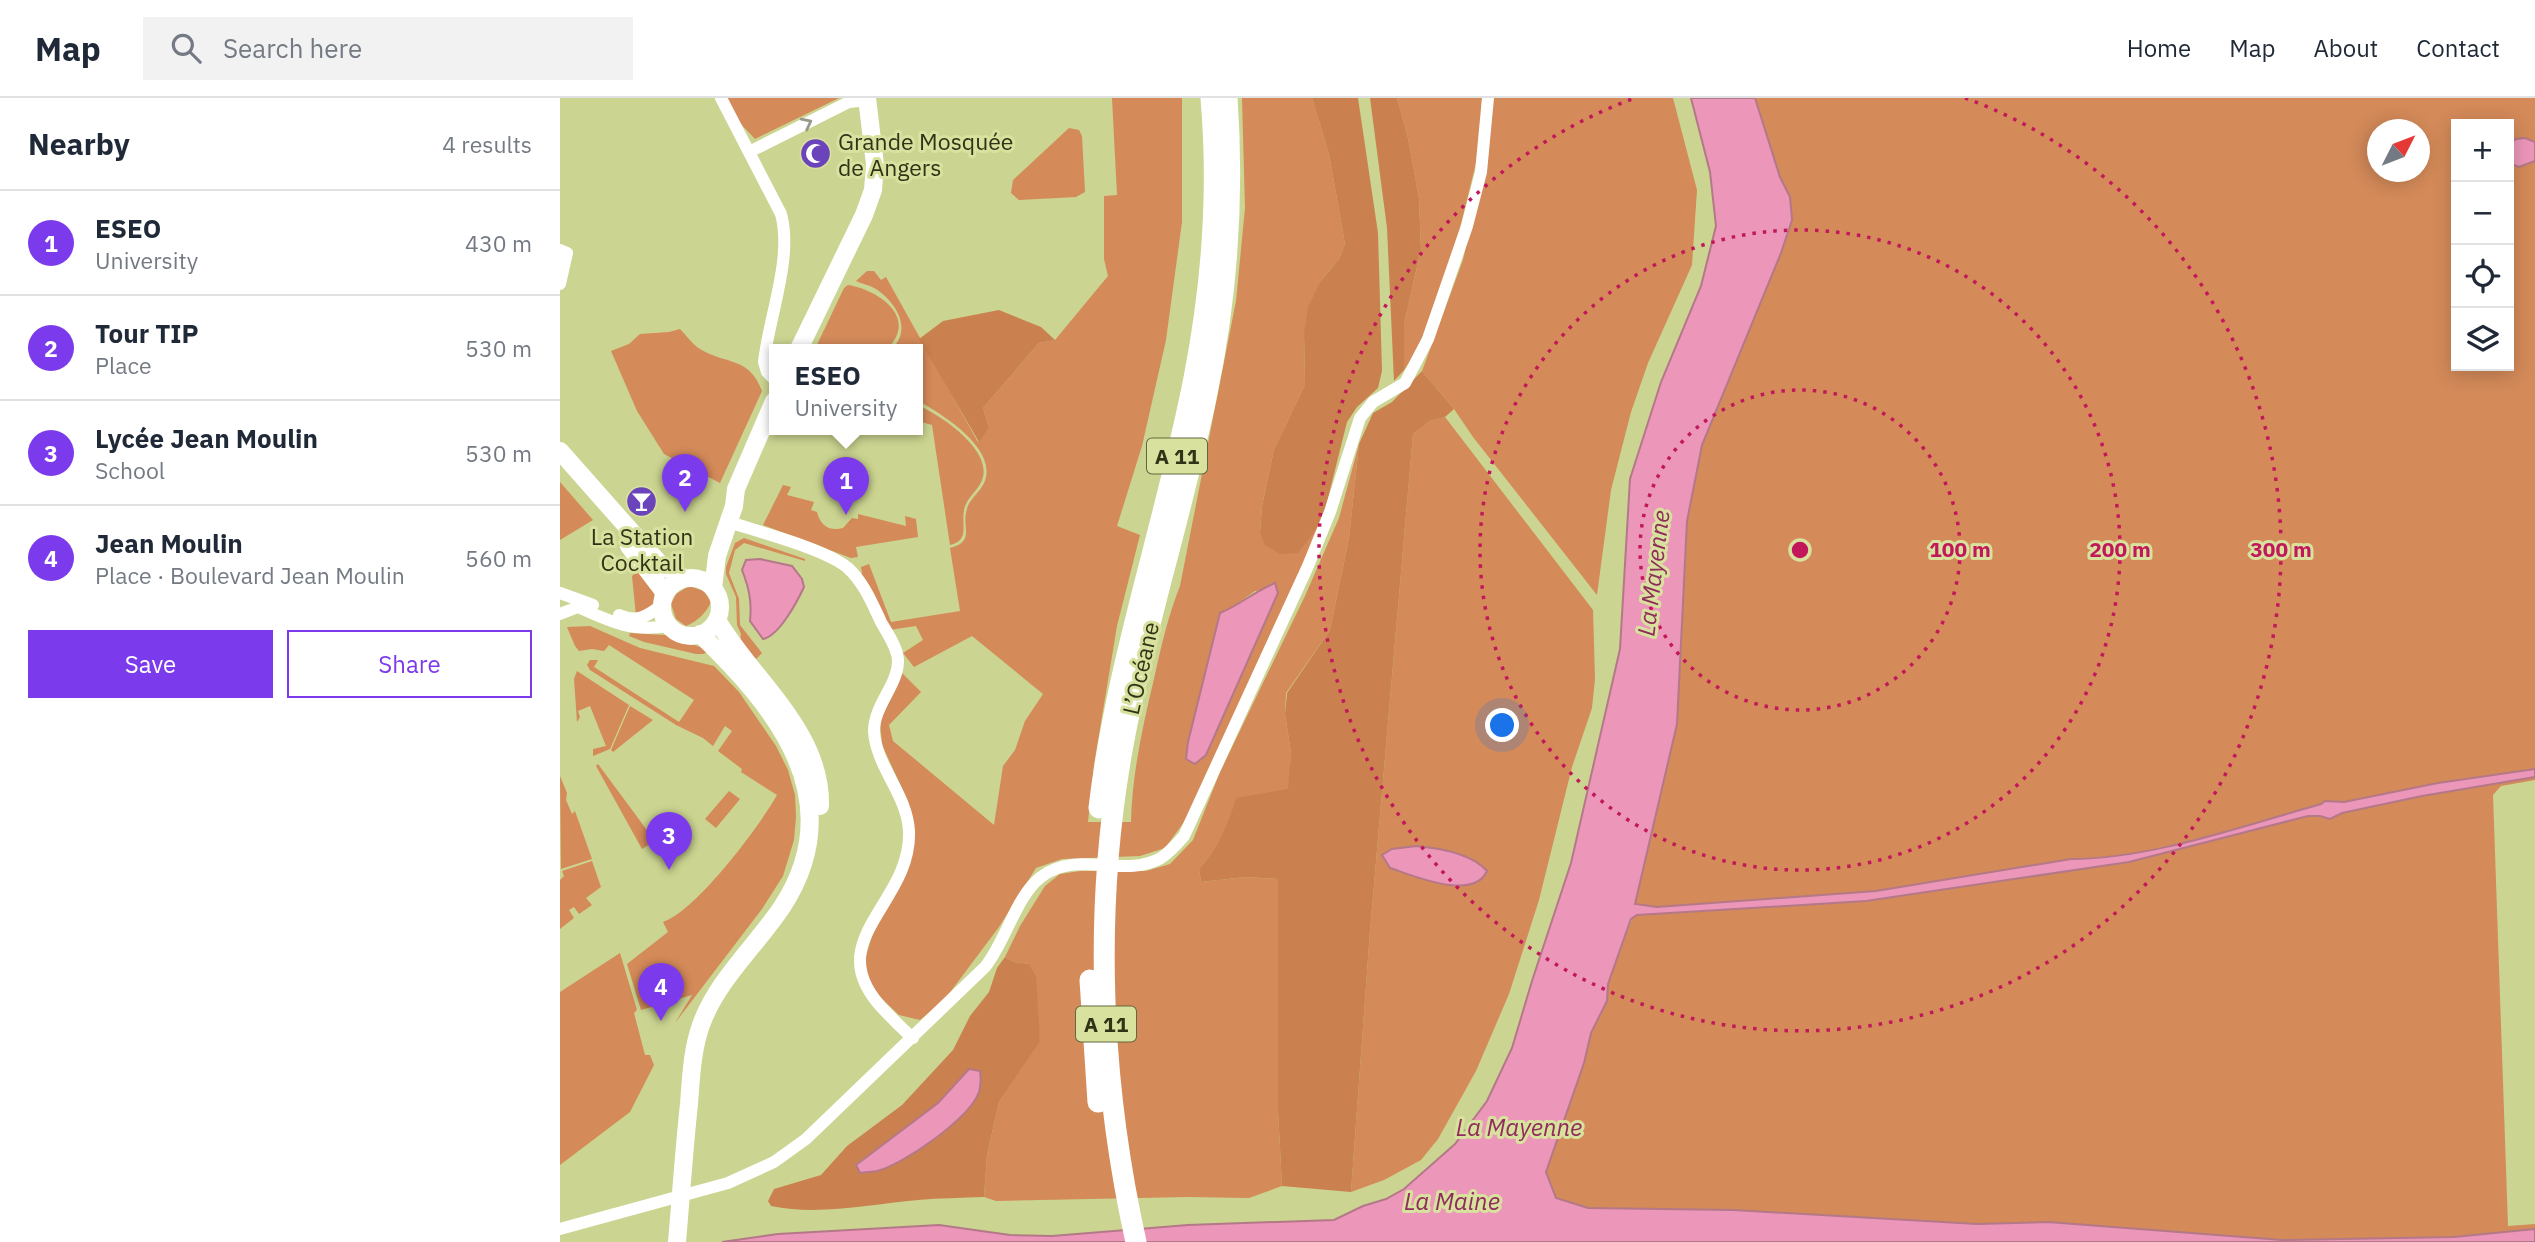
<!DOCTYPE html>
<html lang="en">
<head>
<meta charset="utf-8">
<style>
	:root { --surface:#fff; --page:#f2f2f3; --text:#1f2937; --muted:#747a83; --line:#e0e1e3; --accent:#7c3aed }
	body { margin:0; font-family:"IBM Plex Sans",sans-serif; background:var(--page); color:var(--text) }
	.controls { position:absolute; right:21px; top:21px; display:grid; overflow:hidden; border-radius:0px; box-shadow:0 4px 18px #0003 }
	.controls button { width:63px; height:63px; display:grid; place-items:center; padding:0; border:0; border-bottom:2px solid var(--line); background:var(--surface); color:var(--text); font:35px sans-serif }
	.compass { position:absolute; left:1807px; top:21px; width:63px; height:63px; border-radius:50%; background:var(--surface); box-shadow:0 4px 18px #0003; rotate:48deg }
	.you { position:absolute; left:943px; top:628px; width:24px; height:24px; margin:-18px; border:5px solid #fff; border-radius:50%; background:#1a73e8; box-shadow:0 0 0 10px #1a73e833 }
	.badge { display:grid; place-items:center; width:46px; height:46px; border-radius:50%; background:var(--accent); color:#fff; font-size:23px; font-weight:700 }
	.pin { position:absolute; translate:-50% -58px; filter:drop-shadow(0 2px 4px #0008) }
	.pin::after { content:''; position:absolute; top:37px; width:24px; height:21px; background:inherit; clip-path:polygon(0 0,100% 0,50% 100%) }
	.popup { position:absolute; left:209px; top:246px; width:154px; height:91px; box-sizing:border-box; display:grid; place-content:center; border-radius:0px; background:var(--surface); filter:drop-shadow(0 2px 5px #0005); font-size:23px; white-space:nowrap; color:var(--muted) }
	.popup b { font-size:26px; color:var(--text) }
	.popup::after { content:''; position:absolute; left:50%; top:100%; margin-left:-14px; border:14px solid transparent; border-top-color:var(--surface) }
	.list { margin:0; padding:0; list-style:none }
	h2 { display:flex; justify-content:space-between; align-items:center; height:91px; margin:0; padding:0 28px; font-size:30px }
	h2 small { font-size:23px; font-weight:400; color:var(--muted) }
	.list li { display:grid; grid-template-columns:46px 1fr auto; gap:21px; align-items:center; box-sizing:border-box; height:105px; padding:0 28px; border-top:2px solid var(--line) }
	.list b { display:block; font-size:26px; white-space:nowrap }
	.list p { margin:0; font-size:23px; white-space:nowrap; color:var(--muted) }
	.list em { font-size:23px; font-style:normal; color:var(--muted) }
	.actions { display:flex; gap:14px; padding:21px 28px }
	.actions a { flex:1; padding:16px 0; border:2px solid var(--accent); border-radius:0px; text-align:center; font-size:24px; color:var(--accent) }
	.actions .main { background:var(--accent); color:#fff }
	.icon { flex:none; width:38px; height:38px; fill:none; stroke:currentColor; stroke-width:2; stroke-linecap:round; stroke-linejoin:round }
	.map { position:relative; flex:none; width:1975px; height:1144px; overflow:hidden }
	header { display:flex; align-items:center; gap:42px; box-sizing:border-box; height:98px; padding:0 35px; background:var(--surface); border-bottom:2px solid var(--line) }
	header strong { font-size:33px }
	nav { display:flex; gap:38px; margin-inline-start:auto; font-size:24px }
	.search { width:490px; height:63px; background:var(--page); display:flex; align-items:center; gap:18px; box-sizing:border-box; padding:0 24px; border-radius:0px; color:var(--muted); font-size:26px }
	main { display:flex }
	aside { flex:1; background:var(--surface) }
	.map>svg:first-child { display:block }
	.green { fill:#d48a59; fill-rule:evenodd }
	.forest { fill:#ca814f; fill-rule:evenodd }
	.water { fill:#ec96b9; stroke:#b47888; stroke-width:2 }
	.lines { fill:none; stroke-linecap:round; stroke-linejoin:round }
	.street { stroke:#fff; stroke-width:12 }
	.secondary { stroke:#fff; stroke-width:18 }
	.highway { stroke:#fff; stroke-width:21 }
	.oneway { stroke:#98998b }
	.ring { fill:none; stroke:#c2185b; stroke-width:3.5; stroke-dasharray:3.5 7 }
	.labels { text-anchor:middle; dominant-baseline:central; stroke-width:6; stroke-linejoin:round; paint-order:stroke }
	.shield { fill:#d8e19d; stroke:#62673f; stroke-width:2 }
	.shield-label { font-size:21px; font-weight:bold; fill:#303317 }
	.poi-label { font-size:23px; fill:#303317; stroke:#d8e19d; text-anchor:start }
	.street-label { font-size:23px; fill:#303317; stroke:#d8e19d }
	.water-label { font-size:24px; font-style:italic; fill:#8f2c5c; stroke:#d8e19d }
	.centre { fill:#c2185b; stroke:#d8e19d; stroke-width:3.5 }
	.ring-label { font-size:21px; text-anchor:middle; font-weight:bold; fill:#c2185b; stroke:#d8e19d; stroke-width:6; stroke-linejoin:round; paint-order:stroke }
</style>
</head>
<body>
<header>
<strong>Map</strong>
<div class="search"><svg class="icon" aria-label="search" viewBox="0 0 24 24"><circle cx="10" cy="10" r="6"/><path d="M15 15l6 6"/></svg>Search here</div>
<nav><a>Home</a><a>Map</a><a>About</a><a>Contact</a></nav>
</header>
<main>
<aside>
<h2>Nearby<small>4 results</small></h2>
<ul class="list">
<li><span class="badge">1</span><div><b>ESEO</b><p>University</p></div><em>430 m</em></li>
<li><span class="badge">2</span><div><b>Tour TIP</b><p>Place</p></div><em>530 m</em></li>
<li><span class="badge">3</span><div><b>Lycée Jean Moulin</b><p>School</p></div><em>530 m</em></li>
<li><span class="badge">4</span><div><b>Jean Moulin</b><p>Place · Boulevard Jean Moulin</p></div><em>560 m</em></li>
</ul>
<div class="actions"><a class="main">Save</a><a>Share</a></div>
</aside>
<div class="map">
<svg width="1975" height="1144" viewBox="0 0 1975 1144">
	<rect width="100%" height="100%" fill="#cbd490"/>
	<path class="green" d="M167,0H279L195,41L178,23Z
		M552,0H622V124L606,242L582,348L557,428L580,437L557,528L534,667L528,724H571C572,676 583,627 594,581C601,549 608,518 620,488L676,203L685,110L682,0H752L769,56L785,146L779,161L760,184L744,236L745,287L714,351L702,408L700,434L762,424L627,720L605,750L580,758L502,761L476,770L439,829L385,901L360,922L339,917L315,894L305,872L306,858L312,838L347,773L353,735L347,701L322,647L320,624L342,575L361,594L329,627L333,643L434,727L443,668L455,652L465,623L483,596L412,538L354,569L343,555L363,542L356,528L329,532L299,478L302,475L301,469L309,466L331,524L400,513L390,450C416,443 401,430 407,411C410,399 424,392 426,379C433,348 381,315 358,303V251H332C352,231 337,205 316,191C310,187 302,186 296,183L307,173H314L321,182L326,179L418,344L429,330L423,310L479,245L495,242L548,178L544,161V98L557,97ZM695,493L718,495L708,518L673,509Z
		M837,0H922L919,53L898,138L857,254L844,272V226L861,151L859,100L848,40Z
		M933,0H1113L1137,92L1132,167L1088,265L1071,314L1051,392L1037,497L913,339L894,311L862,273L903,162L928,48Z
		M1195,0H1975V44C1964,39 1959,39 1949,46V26H1896V268H1949V65L1959,69L1975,63V671L1878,685L1784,704L1765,703L1761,706C1683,728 1591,761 1511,761L1316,793L1097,809L1075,806L1117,626L1127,423L1142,347L1221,155L1232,122L1230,99L1220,79ZM1818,32H1860V74H1818Z
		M509,30L519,32L522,38L525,94L516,99L459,102L451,95L453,82Z
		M288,187C319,192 359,220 327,251H255L284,190Z
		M120,231C126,237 133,247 140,251C166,267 189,258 202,293L160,385L104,356L77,313L51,253L69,246L80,236L109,234Z
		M358,307C380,317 430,350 423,379C420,392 406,399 404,412C401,428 410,442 390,447L372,327L358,323Z
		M885,319L1033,512L1035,581L1032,610L1012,669L979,802L949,896L916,973L878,1041L861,1062L824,1082L791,1094L810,833L853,336L870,323ZM856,748L915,784C872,791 857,778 823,757L832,751Z
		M799,346L789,440L770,532L726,595L725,616L731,655L729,692L676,701C667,727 658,750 639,771L641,784L686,779L718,781V1013L722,1088L689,1100L628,1099L436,1103L424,1099L427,1057L439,1004L480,942L469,866L454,864L445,859L460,828L485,788L500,776L520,773H586L610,766L633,742L660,674L745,498L779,420Z
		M0,384L33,422L0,442Z
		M223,387L231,389L227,397L254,404L251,412L257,414C260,427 269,434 283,430L292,420L298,421V416L346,428L345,418L356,421L358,439L296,449L298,459L291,460L203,427Z
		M184,440L245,461V463L184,445L175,452L169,475L179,501L180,527L202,555L195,562L180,544L181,536L177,527L176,499L166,476V469L175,445Z
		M80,471C88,483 99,493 92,508L76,518L72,478Z
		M129,488L144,493L151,504C146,515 138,523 126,528L116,521L111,506L116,496Z
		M30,528L80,550L154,568L179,594L216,648L228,672L235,697L236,719L234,742L223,778L202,811L115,925L132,897L81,912L67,866L108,834L103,824C136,813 199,729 217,697L181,674L182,671L158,653L172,633L165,628L153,648L143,640L116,627L30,572L27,567L30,562H38L34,569L119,624L134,602L49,547L44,553L32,551L19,553L15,548L7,529Z
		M70,535L105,537L149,552L144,556H136L84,544L69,538Z
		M17,573L69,607L50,651L33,658V651L46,648L30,608L18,613L20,619L17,624L14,581Z
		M70,608L93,622L53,654L51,652Z
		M38,666L95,743L82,751L36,668Z
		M0,678L7,695L6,702L12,716L15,713L32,761L1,771Z
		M1975,679V682L1941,688L1933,697L1948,1128L1975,1126V1131L1894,1139L1722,1142L1488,1124L1417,1126L1173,1112L1028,1110L996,1100L986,1074L1024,965L1031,935L1047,903L1048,886L1072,821L1077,817L1306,803L1569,764L1748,718H1760L1770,721L1782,715L1862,698Z
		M169,693L180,701L156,730L145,721Z
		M32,763L41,789L26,800L32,807L19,816L14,809L9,812L14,820L0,831V782L4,778L2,773Z
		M60,855L77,912L74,915L85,957H90L94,967L70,1014L0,1067V894Z"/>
	<path class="forest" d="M752,0H798L818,135L822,273L818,290L797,309L787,324L762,424L738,455L720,456L705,447L700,434L702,408L714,351L745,287L744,236L748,210L760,184L779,161L785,146L769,56Z
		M810,0H837L848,40L859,100L861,151L844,226V272L834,283L827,130Z
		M439,212L481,229L495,242L479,245L423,310L429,330L419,344L359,241L383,223Z
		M862,273L894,311L885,319L870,323L853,336L810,833L791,1094L722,1088L718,1013V781L686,779L641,784L639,771C658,750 667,727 676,700L728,691L731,655L725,616L727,595L770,532L789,440L799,346L813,315L832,304Z
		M445,859L454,864L469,866L476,879L480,943L439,1004L427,1057L424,1099C402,1100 380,1100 358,1102C311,1106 259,1118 211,1108L208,1103L214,1091L261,1077L287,1048L342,1007L393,952L410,918L429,894L437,870ZM409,971L403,1016L378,1039L343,1061L300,1074L296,1066L378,1005Z"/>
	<path class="water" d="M1131,0H1195L1220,79L1230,99L1232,122L1221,155L1142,347L1127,423L1117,626L1075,806L1097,809L1316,793L1511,761C1591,761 1683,728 1761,706L1765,703L1784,704L1878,685L1975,671V679L1862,698L1782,715L1770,721L1760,718H1748L1569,764L1306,803L1077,817L1071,821L1048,886L1047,903L1031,935L1024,965L986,1074L996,1100L1028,1110L1173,1112L1417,1126L1488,1124L1722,1142L1894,1139L1975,1131V1144H162L218,1136L379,1127L450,1137L492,1138L628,1127L774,1122L803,1108L826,1101L844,1091L895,1046L927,1003L952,950L972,883L1011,765L1060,551L1070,381L1101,284L1141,188L1156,128L1150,74Z
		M1965,40L1975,44V63L1959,69L1949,65V46L1956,41Z
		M200,461L232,468L242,481L244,489C237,504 219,538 203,541L190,523C192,503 189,490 182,472L186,462Z
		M715,485L718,495L646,657L635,666L626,661L628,644L660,515C680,507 695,493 715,485Z
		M856,748C879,750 911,755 927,773C913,804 852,777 830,770L822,757L832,751Z
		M409,971L420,973C421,980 421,987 419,994C409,1021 344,1066 317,1073C312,1074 306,1074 300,1075L296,1067L378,1005Z"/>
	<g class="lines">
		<path class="street" d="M161,0L221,116C233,160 209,218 204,264L207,274L214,281
			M189,54L289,4L308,2
			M0,152L7,155L0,186
			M169,424C199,434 266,451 288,470C304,485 312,505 321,524C327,535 338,550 338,563C338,587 314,607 314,633C316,669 347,696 349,733C352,808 255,843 326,914C335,923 343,932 353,940
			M0,495L33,507
			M0,516L18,509C51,524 72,534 109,528
			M59,517C78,525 87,518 102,507
			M0,1131L168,1085L214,1064L246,1041L425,869C446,843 456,798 481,779C517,751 564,781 601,760C610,754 617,746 624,738L748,468L770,414L800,320L813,304L845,285L868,241L907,128L921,74L928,0"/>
		<path class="secondary" d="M239,251L304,117L313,92L315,66L307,0
			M0,353L100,466L124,480
			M69,448L105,495
			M102 509a29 29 0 1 1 58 0a29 29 0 1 1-58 0Z
			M153,490L157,458L174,408L176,391L214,303
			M157,522C192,582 262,633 260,708
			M117,1144C121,1098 124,1052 129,1006C131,980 132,952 141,927C157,882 196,848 222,809C292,702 217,610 140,536"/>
		<path class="highway" d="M539,710C556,564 606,424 634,280C652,188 659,93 651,0
			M530,882L538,1004
			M576,1144C540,982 533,810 563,647C585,528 623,413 647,295C667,199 674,99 667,0"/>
	</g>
	<defs><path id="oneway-chevron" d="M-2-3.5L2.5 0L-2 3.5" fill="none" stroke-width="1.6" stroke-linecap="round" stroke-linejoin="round" transform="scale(1.75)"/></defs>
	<use class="oneway" href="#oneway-chevron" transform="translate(247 25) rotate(-27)"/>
	<g class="ring">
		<circle cx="1240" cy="452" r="160"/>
		<circle cx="1240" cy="452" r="320"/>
		<path d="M1405 0A481 481 0 1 1 1075 0"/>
	</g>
	<defs>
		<symbol id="mosque-disc" viewBox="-11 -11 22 22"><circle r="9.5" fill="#6b43bb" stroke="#d8e19d"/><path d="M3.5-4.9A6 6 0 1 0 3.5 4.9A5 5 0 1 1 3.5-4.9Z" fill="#fff"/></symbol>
		<symbol id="bar-disc" viewBox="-11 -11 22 22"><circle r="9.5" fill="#6b43bb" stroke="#d8e19d"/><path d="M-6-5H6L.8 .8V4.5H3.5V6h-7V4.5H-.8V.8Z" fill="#fff"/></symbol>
	</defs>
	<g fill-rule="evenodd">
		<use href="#mosque-disc" x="238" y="38" width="35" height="35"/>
		<use href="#bar-disc" x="64" y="386" width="35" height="35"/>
	</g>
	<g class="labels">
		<g class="shield">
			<rect x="587" y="340.5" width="60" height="35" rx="5"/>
			<rect x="516" y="908.5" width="60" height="35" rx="5"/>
		</g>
		<g class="shield-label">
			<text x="617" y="358">A 11</text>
			<text x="546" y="926">A 11</text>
		</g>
		<g class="poi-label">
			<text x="278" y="43">Grande Mosquée<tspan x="278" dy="26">de Angers</tspan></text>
			<text x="82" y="438" text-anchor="middle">La Station<tspan x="82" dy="26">Cocktail</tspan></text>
		</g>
		<g class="street-label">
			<text transform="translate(580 570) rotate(-77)">L’Océane</text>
		</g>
		<g class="water-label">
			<text transform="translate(1093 475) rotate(-83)">La Mayenne</text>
			<text x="959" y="1029">La Mayenne</text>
			<text x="892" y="1103">La Maine</text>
		</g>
	</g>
	<circle cx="1240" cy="452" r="10" class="centre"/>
	<g class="ring-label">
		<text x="1400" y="459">100 m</text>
		<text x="1560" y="459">200 m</text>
		<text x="1721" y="459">300 m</text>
	</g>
</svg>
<div class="controls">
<button>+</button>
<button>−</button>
<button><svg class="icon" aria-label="locate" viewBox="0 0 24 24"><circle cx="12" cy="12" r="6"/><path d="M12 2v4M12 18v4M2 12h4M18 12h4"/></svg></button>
<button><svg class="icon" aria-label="layers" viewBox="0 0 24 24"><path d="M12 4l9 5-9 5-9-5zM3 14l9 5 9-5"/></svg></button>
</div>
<svg class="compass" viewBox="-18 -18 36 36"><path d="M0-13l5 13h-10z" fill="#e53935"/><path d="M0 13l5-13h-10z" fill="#747a83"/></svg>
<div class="you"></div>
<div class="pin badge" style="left:286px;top:417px">1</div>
<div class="popup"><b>ESEO</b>University</div>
<div class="pin badge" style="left:125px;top:414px">2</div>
<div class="pin badge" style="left:109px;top:772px">3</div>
<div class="pin badge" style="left:101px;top:923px">4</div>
</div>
</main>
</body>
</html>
